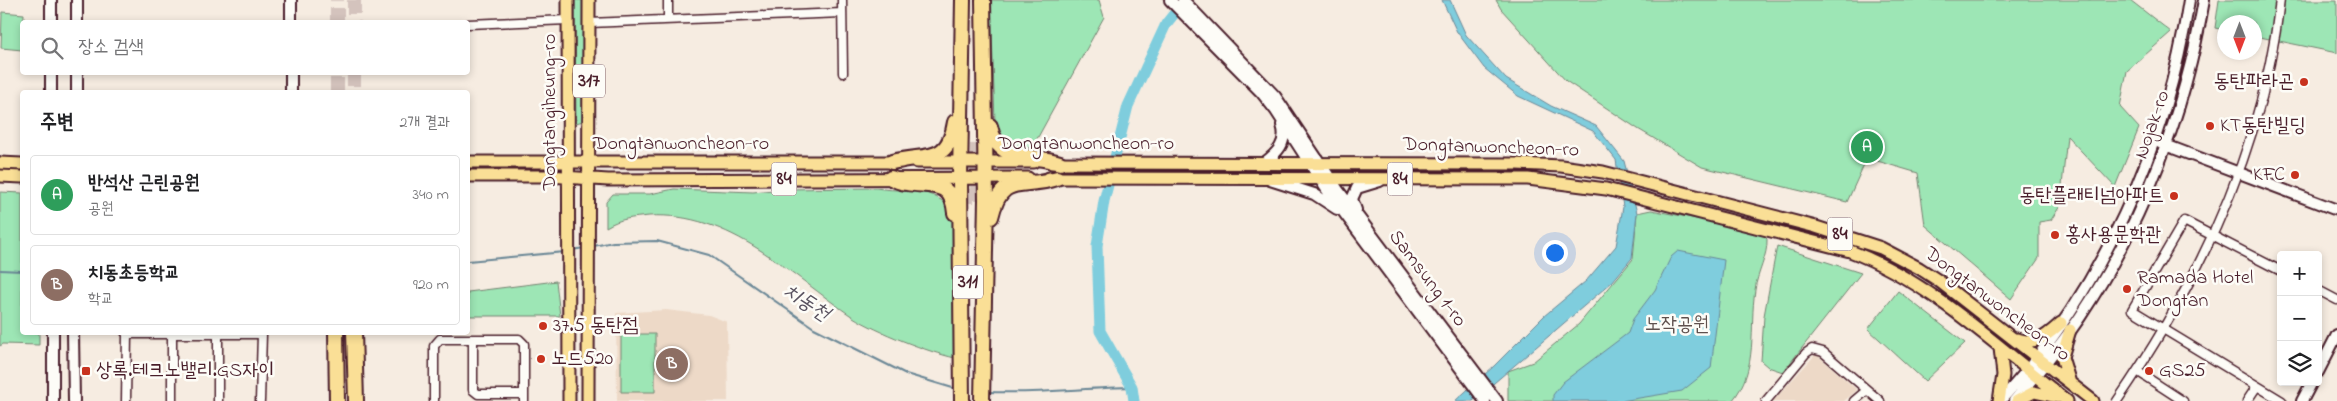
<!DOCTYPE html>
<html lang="ko">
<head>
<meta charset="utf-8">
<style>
	:root { --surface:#fff; --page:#f6f6f6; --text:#202124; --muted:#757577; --line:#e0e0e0; --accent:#c8321e }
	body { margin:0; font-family:"Indie Flower","Poor Story",sans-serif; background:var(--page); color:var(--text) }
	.controls { position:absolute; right:15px; bottom:15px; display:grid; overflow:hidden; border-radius:5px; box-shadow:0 2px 8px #0003 }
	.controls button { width:45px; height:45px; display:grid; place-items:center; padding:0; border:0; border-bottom:1px solid var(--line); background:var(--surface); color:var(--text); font:25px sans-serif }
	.compass { position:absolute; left:2217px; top:15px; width:45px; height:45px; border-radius:50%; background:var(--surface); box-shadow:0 2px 8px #0003; rotate:180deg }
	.you { position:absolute; left:1554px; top:252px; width:18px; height:18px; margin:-12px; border:4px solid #fff; border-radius:50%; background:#1a73e8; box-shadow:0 0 0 8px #1a73e833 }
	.badge { display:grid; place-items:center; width:32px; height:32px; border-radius:50%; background:var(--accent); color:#fff; font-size:16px; font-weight:700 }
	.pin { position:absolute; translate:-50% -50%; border:2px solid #fff; box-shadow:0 1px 5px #0006 }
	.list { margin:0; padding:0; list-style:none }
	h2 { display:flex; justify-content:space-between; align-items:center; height:65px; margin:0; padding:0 20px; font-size:21px }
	h2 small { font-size:16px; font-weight:400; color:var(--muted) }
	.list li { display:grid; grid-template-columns:32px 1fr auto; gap:15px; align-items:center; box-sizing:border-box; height:80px; margin:0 10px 10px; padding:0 10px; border:1px solid var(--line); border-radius:5px }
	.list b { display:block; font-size:19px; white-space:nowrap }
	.list p { margin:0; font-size:16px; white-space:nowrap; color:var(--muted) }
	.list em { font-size:16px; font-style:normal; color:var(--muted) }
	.icon { flex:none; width:28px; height:28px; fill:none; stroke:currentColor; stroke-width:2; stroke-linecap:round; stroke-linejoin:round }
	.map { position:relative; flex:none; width:2337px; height:401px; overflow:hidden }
	.search { position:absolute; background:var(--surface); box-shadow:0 2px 8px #0003; left:20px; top:20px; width:450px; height:55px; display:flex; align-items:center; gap:12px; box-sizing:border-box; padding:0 18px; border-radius:5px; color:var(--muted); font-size:19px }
	.panel { position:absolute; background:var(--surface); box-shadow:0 2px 8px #0003; left:20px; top:90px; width:450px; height:245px; border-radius:5px }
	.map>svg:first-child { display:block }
	.built { fill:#edd9c7 }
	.green { fill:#9de6b5; stroke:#748270 }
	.water { fill:#7fcddd; stroke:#6a8796 }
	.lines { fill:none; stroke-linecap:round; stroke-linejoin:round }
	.stream { stroke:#6a8796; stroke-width:2 }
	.river { stroke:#7fcddd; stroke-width:11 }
	.highway-tunnel { stroke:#d4c3bd; stroke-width:14; stroke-dasharray:14 7; stroke-linecap:butt }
	.street-casing { stroke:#4a1f2b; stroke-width:11 }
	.secondary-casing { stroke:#4a1f2b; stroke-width:14 }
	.primary-casing { stroke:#4a1f2b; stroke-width:15 }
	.highway-casing { stroke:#4a1f2b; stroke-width:18 }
	.street { stroke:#fdfcf7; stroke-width:8 }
	.secondary { stroke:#fdfcf7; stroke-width:10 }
	.primary { stroke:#fadf96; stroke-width:11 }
	.highway { stroke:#fadf96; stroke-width:14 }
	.poi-dot { fill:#c8321e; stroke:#fdfcf7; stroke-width:2 }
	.labels { text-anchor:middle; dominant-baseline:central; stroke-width:5; stroke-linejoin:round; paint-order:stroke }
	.shield { fill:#fdfcf7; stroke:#806168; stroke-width:1 }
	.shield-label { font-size:19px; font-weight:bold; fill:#4a1f2b }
	.poi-label { font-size:20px; fill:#4a1f2b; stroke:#fdfcf7; text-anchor:start }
	.street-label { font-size:20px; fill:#4a1f2b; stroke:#fdfcf7 }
	.park-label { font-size:20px; fill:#5f514e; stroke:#fdfcf7 }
	.water-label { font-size:21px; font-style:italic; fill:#5a5360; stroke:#fdfcf7 }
</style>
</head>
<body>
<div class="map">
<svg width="2337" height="401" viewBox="0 0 2337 401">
	<rect width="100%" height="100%" fill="#f6ece1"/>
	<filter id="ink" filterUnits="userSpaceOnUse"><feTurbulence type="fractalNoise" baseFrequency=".02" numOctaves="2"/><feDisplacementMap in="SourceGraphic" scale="10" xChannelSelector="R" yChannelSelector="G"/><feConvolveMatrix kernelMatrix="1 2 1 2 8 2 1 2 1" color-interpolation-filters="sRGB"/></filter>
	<g filter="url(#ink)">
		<path class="built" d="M666,310L709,315L727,322L728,401H617L616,313Z
			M1816,354L1857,390L1844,401H1773Z"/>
		<path class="green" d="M575,0H586L587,120L576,123Z
			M991,0H1099L1104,17L1032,148L1009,146L1000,136L995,123Z
			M1496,0H2130L2171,32L2127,71L2120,107L2139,128L2115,187L2067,136L2060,206L2051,220L2039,222V258L2011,299L1925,225L1918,173L1867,158L1847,202L1702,167L1638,129L1566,81L1501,9Z
			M2219,0H2337V53L2255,36L2254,22H2224V30L2215,28Z
			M2,12L24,14L22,50L1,48Z
			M876,188C905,193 926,185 950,207L955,233V358C928,352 877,332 853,317C790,275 731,211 649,216C632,218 621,218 606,227V202L613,194H650L674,189L753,192L783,189Z
			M0,192L22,193V332L39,333V345L3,344L0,346Z
			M1651,210L1759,231L1767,239C1768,256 1757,273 1755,290C1749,328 1759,369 1732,401H1508V371L1533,362L1579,324L1633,259L1637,213Z
			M1777,246L1861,273L1783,372L1768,367L1761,361L1764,316Z
			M556,281L560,316H468V292Z
			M1898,291L1965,343L1925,381L1868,329Z
			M621,334H655V392H621Z"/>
		<path class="water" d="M1442,0H1450L1466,35L1506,79L1551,106L1596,126L1624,161L1637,213L1632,258L1612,282L1473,401H1455L1494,366L1544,316L1586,281L1616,246L1623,207L1616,160L1593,131L1518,96L1484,68L1457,32Z
			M1678,251L1724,260L1711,368L1682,391L1621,401H1553V395L1563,382L1628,333L1633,319L1655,290L1671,257Z"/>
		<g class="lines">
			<path class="stream" d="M594,246L613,242L657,241L709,255L814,328L906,374L956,389
				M572,250L584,248
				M468,261L565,252
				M0,270L22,271
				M988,392C1036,394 1084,388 1132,387"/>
			<path class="river" d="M1134,401L1132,387L1100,331L1097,246L1104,201L1128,106L1166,24L1185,0"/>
			<path class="highway-tunnel" d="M354,0V22
				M337,22V0
				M354,72V92
				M337,92V72
				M977,144V205
				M967,203V176"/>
			<defs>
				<path id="street" d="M668,0V20
					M842,0L843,73
					M589,23L842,13
					M468,24L568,20
					M2281,271L2184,221L2132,310L2282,401
					M2318,290L2337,300
					M125,332L127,334H262L260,401
					M172,334V401
					M218,334V401
					M473,339V390L478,394H524
					M2137,371L2183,401
					M126,401L127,334
					M434,401V346L440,339H519L524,344V401
					M1766,401L1806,353L1812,349L1823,352L1880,401
					M1854,401L1867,390
					M2117,401C2199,282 2264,145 2280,0
					M2247,401L2257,386"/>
				<path id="secondary" d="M51,0V22
					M77,0V22
					M291,0V22
					M1170,0L1261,92L1276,111L1327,190L1485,401
					M1183,0L1275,96L1338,190L1497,401
					M51,72V92
					M291,72V92
					M77,92V72
					M2160,143L2337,210
					M1264,163C1277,153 1288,143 1282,125
					M1270,180L1314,194L1337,209
					M1356,210L1352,199L1357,188L1380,181
					M53,332V401
					M73,332L74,401
					M2318,372L2337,335
					M2000,401C2101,293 2167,145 2189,0
					M2014,401C2036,374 2060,347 2080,317C2143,223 2185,112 2204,0
					M2302,401L2312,382"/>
				<path id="primary" d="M568,0L569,401
					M468,162H901
					M917,162H1033
					M0,163L22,164
					M1052,163L1517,164L1561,166L1603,172L1816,227L1881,248L1919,268L1939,281L2093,401
					M0,176L22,177
					M468,176H549L608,180L1028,178
					M1049,178L1528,179L1606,189L1850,251C1930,281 2000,349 2067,401
					M2070,330L2062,357L2070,383
					M2017,339C2037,346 2047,335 2061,323
					M588,401L589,0
					M1999,401L2003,375L2000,348
					M2017,401L2034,392L2057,397"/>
				<path id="highway" d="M990,126C997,164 1032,153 1060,163
					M892,162C925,153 948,166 955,122
					M891,178C896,180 902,183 907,183C930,187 952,179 955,213
					M991,217C1002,171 1022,190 1057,178
					M336,332L337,401
					M354,332L356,401
					M962,401L960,178L963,0
					M982,401L986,200L983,0"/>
			</defs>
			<use href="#street" class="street-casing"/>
			<use href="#secondary" class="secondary-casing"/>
			<use href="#primary" class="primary-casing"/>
			<use href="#highway" class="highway-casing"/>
			<use href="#street" class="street"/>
			<use href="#secondary" class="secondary"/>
			<use href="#primary" class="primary"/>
			<use href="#highway" class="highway"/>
		</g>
	</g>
	<g class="poi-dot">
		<circle cx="2304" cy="82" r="5"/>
		<circle cx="2210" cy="126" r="5"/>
		<circle cx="2295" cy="175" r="5"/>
		<circle cx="2174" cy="196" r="5"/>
		<circle cx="2055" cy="235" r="5"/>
		<circle cx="2127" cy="289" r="5"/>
		<circle cx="543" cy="326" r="5"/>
		<circle cx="541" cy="359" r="5"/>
		<rect x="81" y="366" width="10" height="10" rx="2.5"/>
		<circle cx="2149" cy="371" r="5"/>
	</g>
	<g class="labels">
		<g class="shield">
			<rect x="573" y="64.5" width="32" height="33" rx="4"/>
			<rect x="771.5" y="162.5" width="25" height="33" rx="4"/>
			<rect x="1387.5" y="162.5" width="25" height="33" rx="4"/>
			<rect x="1827.5" y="217.5" width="25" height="33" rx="4"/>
			<rect x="953" y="265.5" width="30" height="33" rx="4"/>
		</g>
		<g class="shield-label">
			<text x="589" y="81">317</text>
			<text x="784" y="179">84</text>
			<text x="1400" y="179">84</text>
			<text x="1840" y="234">84</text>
			<text x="968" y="282">311</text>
		</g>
		<g class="poi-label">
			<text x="2294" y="82" text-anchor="end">동탄파라곤</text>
			<text x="2220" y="126">KT동탄빌딩</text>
			<text x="2285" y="175" text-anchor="end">KFC</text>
			<text x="2164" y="196" text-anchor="end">동탄플래티넘아파트</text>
			<text x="2065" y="235">홍사용문학관</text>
			<text x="2137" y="278">Ramada Hotel<tspan x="2137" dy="23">Dongtan</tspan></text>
			<text x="553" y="326">37.5 동탄점</text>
			<text x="551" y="359">노드520</text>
			<text x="96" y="371">상록.테크노밸리.GS자이</text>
			<text x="2159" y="371">GS25</text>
		</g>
		<g class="street-label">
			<text transform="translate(550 112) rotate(-90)">Dongtangiheung-ro</text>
			<text transform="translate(2153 125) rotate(-71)">Nojak-ro</text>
			<text x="681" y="144">Dongtanwoncheon-ro</text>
			<text x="1086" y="144">Dongtanwoncheon-ro</text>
			<text transform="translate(1491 148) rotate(2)">Dongtanwoncheon-ro</text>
			<text transform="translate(1427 279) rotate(53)">Samsung 1-ro</text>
			<text transform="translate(1997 305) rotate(37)">Dongtanwoncheon-ro</text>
		</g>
		<g class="park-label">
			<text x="1677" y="325">노작공원</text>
		</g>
		<g class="water-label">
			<text transform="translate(806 303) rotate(33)">치동천</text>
		</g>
	</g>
</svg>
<div class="controls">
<button>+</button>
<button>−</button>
<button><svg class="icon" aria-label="layers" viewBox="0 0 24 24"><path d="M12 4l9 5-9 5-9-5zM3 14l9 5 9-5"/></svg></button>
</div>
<svg class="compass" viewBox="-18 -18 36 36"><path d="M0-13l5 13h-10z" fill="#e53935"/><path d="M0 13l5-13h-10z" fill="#757577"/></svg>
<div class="you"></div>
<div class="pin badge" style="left:1867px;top:147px;background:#2e9e5b">A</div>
<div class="pin badge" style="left:672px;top:364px;background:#8d6e63">B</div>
<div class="search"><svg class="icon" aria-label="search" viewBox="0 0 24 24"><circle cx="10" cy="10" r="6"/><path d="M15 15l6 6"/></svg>장소 검색</div>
<section class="panel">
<h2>주변<small>2개 결과</small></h2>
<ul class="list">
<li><span class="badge" style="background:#2e9e5b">A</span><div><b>반석산 근린공원</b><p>공원</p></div><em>340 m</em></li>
<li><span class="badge" style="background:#8d6e63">B</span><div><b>치동초등학교</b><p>학교</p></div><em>920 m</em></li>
</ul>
</section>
</div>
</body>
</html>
